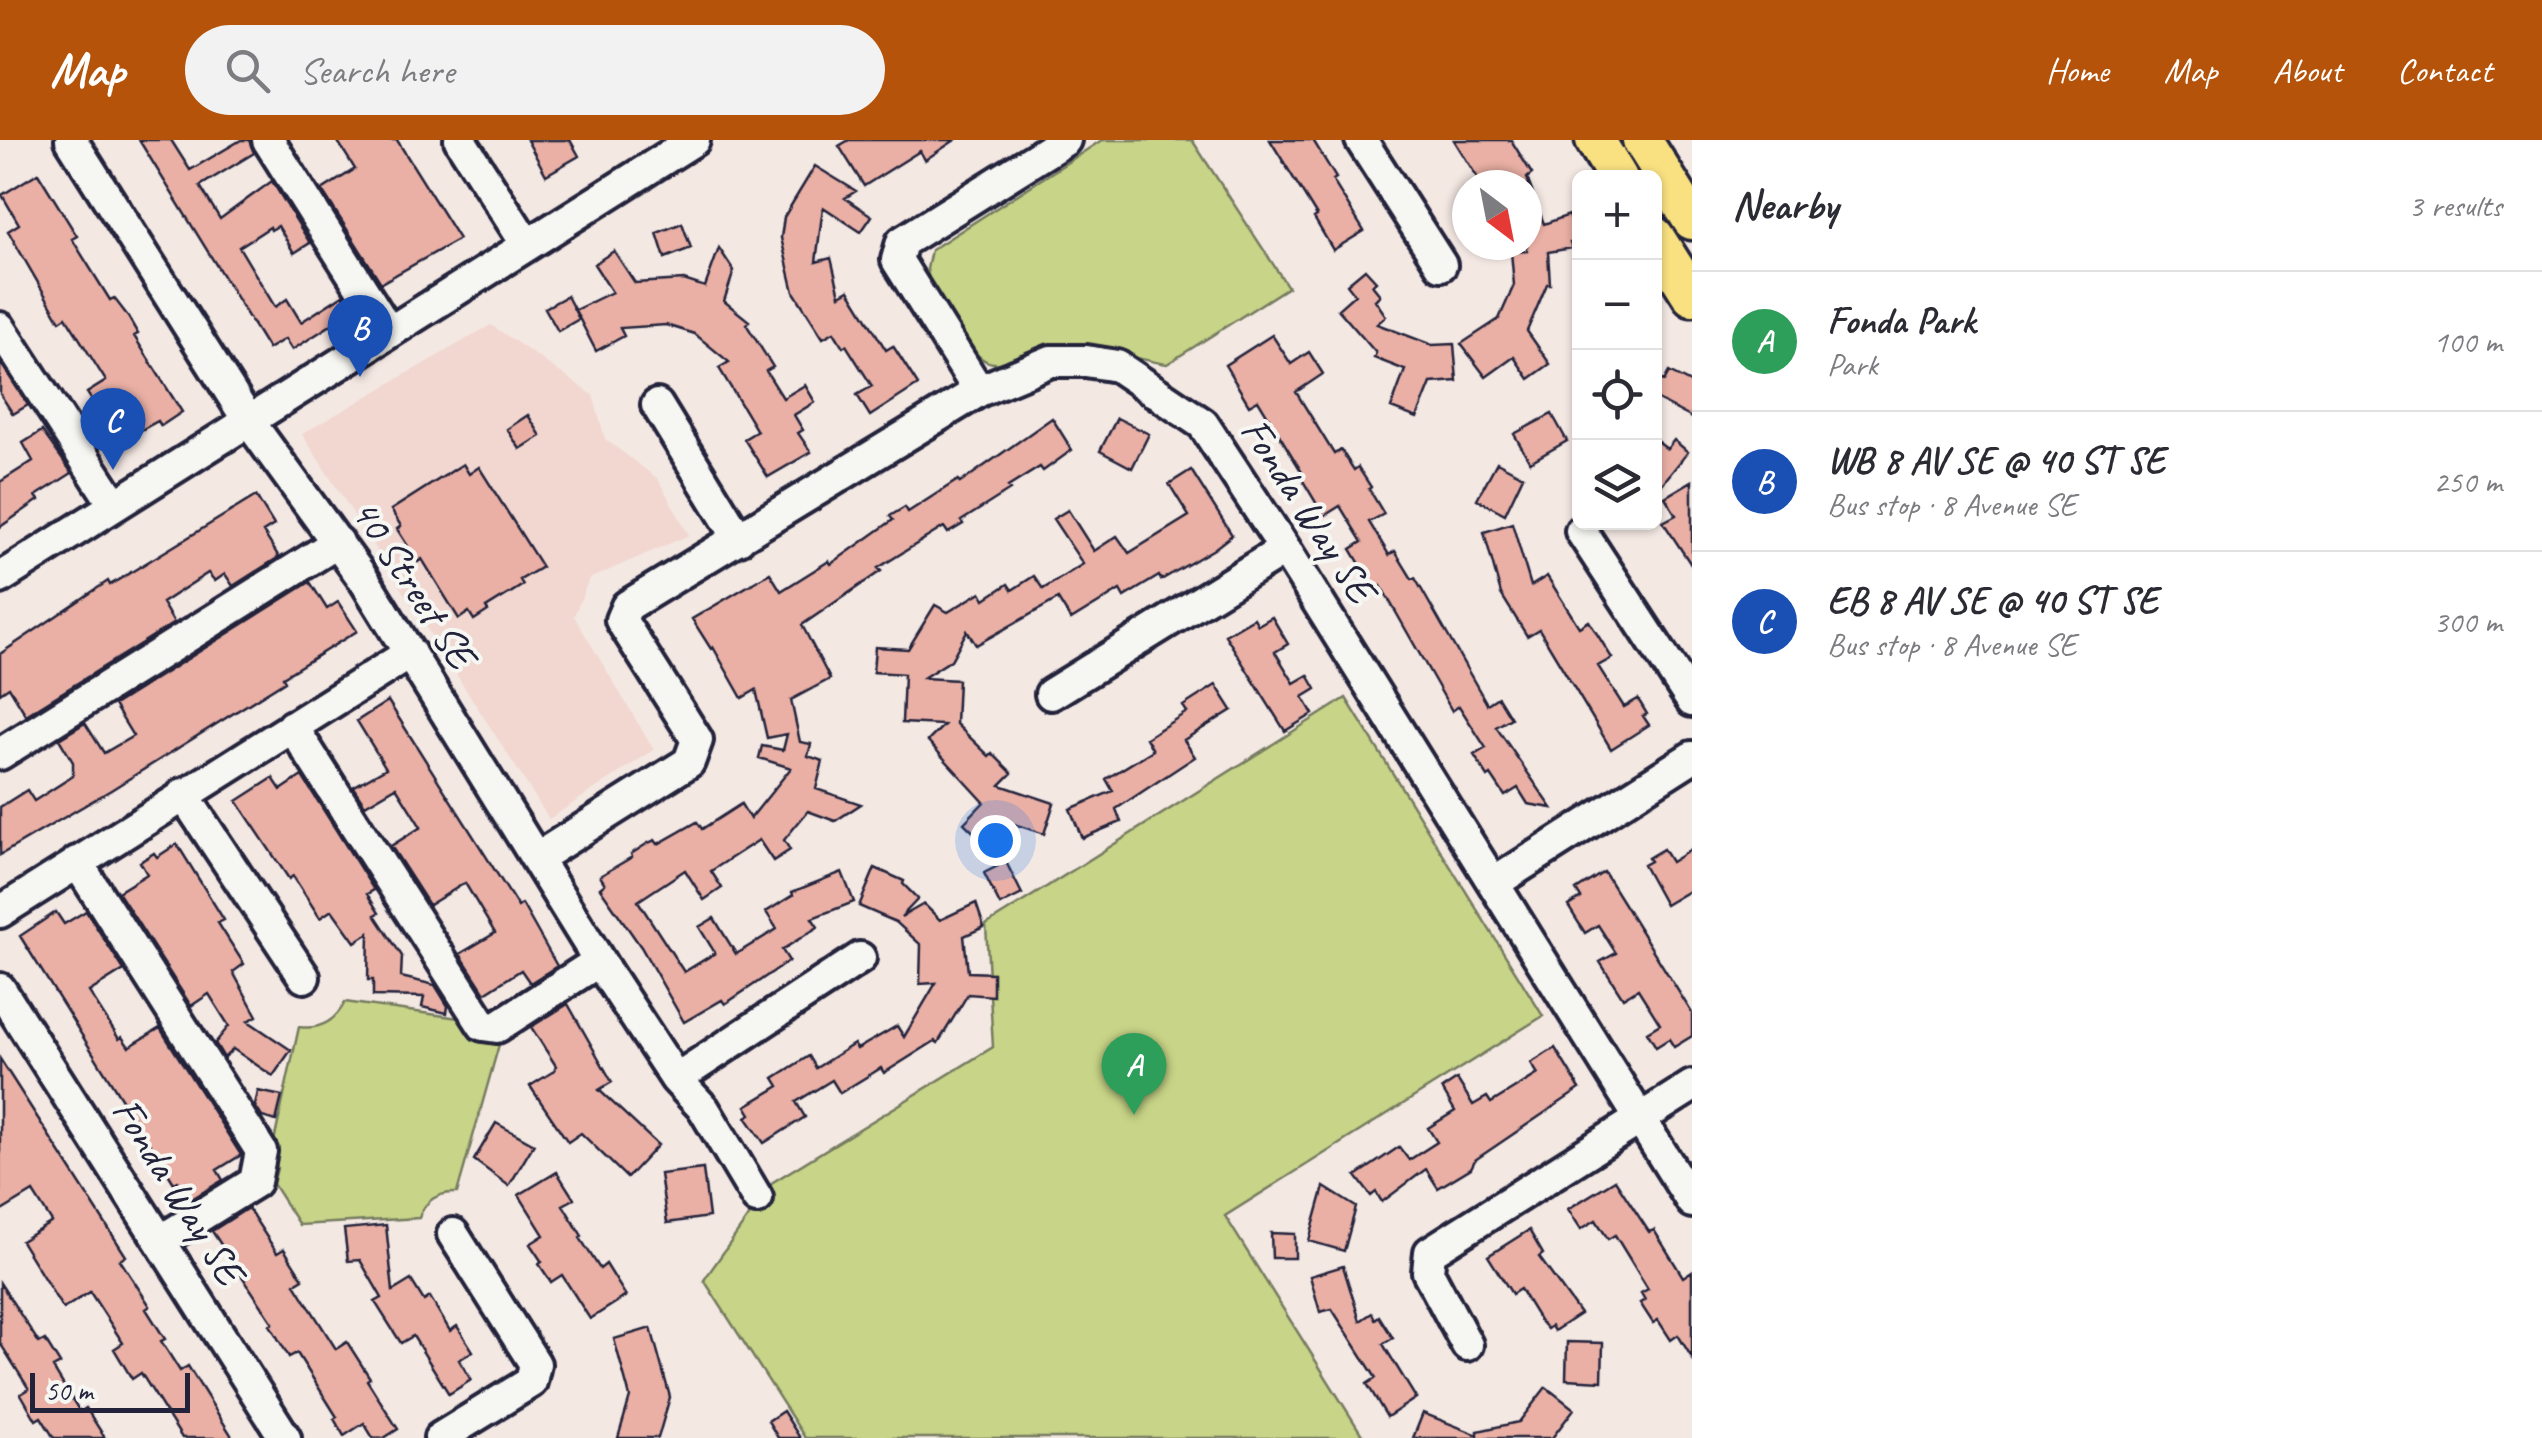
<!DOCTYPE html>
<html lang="en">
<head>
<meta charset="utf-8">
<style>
	:root { --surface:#fff; --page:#f2f2f3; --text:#2b2b33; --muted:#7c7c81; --line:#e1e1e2; --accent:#b45309 }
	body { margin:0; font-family:Caveat,sans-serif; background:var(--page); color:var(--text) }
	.controls { position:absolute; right:30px; top:30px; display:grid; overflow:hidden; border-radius:15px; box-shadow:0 2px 8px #0004 }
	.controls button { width:90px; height:90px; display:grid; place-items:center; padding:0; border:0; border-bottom:2px solid var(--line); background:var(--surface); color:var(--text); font:50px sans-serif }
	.compass { position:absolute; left:1452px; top:30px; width:90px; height:90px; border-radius:50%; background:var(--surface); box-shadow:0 2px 8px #0004; rotate:148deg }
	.scale { position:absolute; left:30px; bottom:25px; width:160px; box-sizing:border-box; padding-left:10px; border:5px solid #22223b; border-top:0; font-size:28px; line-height:35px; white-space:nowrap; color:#22223b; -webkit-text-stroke:8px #f6f6f2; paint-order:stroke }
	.you { position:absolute; left:995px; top:700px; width:35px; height:35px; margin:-25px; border:8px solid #fff; border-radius:50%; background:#1a73e8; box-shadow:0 0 0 15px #1a73e833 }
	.badge { display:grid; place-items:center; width:65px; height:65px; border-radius:50%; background:var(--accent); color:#fff; font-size:32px; font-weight:700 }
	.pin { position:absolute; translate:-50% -82px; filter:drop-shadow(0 2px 5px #0008) }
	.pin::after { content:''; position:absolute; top:52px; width:35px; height:30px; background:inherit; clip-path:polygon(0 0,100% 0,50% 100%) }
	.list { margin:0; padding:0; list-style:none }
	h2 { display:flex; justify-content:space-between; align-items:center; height:130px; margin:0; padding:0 40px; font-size:42px }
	h2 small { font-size:32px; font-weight:400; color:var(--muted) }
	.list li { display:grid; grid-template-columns:65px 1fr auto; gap:30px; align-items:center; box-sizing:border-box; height:140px; padding:0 40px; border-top:2px solid var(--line) }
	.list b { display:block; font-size:38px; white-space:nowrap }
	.list p { margin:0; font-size:32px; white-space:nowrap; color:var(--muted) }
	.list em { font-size:32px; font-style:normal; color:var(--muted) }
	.icon { flex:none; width:55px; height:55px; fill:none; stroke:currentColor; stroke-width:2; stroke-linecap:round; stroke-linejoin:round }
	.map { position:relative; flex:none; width:1692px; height:1298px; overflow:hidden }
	header { display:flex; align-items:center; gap:60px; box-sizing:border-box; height:140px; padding:0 50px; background:var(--accent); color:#fff }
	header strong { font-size:48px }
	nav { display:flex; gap:55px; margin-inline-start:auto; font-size:35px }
	.search { width:700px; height:90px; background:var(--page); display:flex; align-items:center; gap:25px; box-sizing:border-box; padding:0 35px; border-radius:55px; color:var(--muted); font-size:38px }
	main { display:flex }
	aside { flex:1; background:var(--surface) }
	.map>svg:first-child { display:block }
	.built { fill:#f1d7d0 }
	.green { fill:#c8d487; stroke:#757b61; stroke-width:2.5 }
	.building { fill:#eab0a5; stroke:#22223b; stroke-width:2.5 }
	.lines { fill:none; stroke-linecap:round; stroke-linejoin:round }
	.minor-casing { stroke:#22223b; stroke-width:38 }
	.major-casing { stroke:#22223b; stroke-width:45 }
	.minor { stroke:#f6f6f2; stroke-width:30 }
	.major { stroke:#f9e181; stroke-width:38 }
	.labels { text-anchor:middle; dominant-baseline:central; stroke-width:8; stroke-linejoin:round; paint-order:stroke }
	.street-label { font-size:42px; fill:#22223b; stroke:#f6f6f2 }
</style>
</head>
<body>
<header>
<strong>Map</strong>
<div class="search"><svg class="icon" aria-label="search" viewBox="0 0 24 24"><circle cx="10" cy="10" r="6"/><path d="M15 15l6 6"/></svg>Search here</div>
<nav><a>Home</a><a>Map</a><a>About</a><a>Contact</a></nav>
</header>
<main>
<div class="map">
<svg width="1692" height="1298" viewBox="0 0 1692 1298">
	<rect width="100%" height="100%" fill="#f4e8e3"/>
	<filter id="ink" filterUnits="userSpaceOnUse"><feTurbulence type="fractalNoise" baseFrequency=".01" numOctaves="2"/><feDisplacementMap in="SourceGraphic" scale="20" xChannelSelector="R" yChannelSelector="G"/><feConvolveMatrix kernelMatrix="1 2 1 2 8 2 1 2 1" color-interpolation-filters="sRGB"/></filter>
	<g filter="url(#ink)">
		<path class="built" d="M491,185L593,255L605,299L658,339L689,395L589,439L574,476L654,610L549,679L302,294Z"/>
		<path class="green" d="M1102,0H1192L1288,147L1167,224C1128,218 1094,203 1053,207C1033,209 1004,230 986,221C965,212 941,160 929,140L927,129L931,110Z
			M1346,558L1543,876L1225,1076L1364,1298H805L704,1140L773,1042L993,907L986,785Z
			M345,862L466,879L482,893L500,901L457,1053C439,1052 425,1060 419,1078L299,1085L273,1044L277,1028L273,1006L299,887C321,890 336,880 345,862Z"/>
		<path class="building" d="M139,0H171L190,30L241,0H249L254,13L200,46L220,79L272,41L310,103L294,113L278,86L271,90L270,87L239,107L275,167L287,159L301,182L343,155L356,175L334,189L331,185L292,210L285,199L268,209Z
			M337,0H397L459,99L381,143L322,50L355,29Z
			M527,0H570L579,16L546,35Z
			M849,0H955L925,20L920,11L864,46L839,6Z
			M1270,0H1313L1336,38L1333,40L1336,46L1364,91L1333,110L1314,78L1317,76Z
			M1454,0H1511L1532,34L1527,38L1544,84L1569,75L1578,100L1570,103L1572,108L1548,112L1550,144H1547L1527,191L1550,224L1529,239L1514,217L1486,237L1461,204L1499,179L1514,145L1511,112L1527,111V45H1482Z
			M815,26L856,51L845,58L872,76L861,92L823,67L816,122L831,118L840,155L849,150L886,210L893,206L918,245L870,276L857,255L872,246L846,205L843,207L834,192L823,198L794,152L781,98L784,77Z
			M38,33L77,96L72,99L110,160L114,158L127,175L138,194L134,196L182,272L161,286L158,281L119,302L87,253L106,241L66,177L60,181L8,91L19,84L2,55Z
			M682,83L691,108L665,118L657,93Z
			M719,108L734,131L724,161L749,181L746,184L773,227L766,231L783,258L805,245L815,262L794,275L803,290L798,293L811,312L768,337L744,299L757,291L719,228L729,222L695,194L666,185L620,188L624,196L596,211L575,170L612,152L594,124L614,111L635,143L684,140L705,147Z
			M1365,129L1376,141L1372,145L1380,155L1375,160L1386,176L1377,184L1432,205L1454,204L1457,241L1431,243L1417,278L1391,268L1405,230L1374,218L1376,213L1338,169L1355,154L1347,144Z
			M567,156L579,179L558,191L545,168Z
			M1272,195L1291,224L1309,212L1323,234L1296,252L1334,314L1341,310L1354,330L1358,327L1371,347L1369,349L1384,374L1369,382L1389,415L1395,411L1412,439L1415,438L1487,564L1498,557L1511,578L1496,587L1552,668L1528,664L1518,648L1505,656L1491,635L1488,637L1474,615L1486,608L1459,566L1452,571L1381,446L1372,452L1360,431L1363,429L1351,409L1362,402L1340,366L1324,376L1300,336L1303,334L1258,260L1249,265L1225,225Z
			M0,222L28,265L13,274L0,254Z
			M1669,232L1692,244V278L1654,258V237L1664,241Z
			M1552,274L1567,301L1530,322L1514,294Z
			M528,275L541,296L520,309L507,289Z
			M1052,278L1072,310L1043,331L1040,327L1008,347L1010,350L961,381L963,384L948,393L944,387L878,428L881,431L802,485L830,539L791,560L800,602L811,604L808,616L823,621L816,649L861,664L835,681L808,671L784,700L790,710L773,721L759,700L711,731L722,748L704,760L685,730L638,761L684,832L715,813L699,787L714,778L736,814L777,789L766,772L793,755L792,752L842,732L854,762L812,778L818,787L782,810L789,821L725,864L722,860L684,882L641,807L600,748L605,744L600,736L632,717L631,714L648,703L655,700L658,704L697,682L702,689L741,664L750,679L791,628L759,618L762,606L783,610L787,594L767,598L756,550L742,558L713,507L711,509L692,479L770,433L781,451L829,421L831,424L893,380L890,376L905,367L908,372L958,340L960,343Z
			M1117,278L1149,294L1132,328L1100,311Z
			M42,291L72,333L36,356L39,360L0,387V342L33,321L23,303Z
			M1654,299L1667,309L1674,300L1688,312L1654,354Z
			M1497,322L1523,336L1505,374L1477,359Z
			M463,324L469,334L479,327L542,427L520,440L523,445L486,468L488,471L474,480L469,472L459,479L422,419L418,422L397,389L401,386L391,370Z
			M1191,330L1232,395L1214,409L1161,440L1159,436L1124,457L1120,450L1071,480L1058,459L976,505L967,491L951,520L923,538L958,540L956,584L989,616L992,613L1012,633L1000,645L1054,663L1044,694L999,679L993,684L985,681L1004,717L1001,719L964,683L984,662L928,601L944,585L902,583L904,534L873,532L875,507L908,509L935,465L948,472L981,452L985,459L1008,444L1012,450L1034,436L1043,449L1083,424L1053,379L1068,370L1094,411L1117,396L1129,413L1189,376L1169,344Z
			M1692,341V426L1663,382L1676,375L1665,357Z
			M256,356L274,385L263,392L279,417L233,446L225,434L215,441L208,433L162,463L174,483L26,575L9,547L0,553V514L108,441L110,445Z
			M1512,383L1531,446L1547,436L1579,487L1589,481L1612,518L1598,526L1624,567L1638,559L1647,574L1643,576L1649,585L1611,609L1539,489L1527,496L1501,454L1484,392Z
			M310,442L327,469L338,462L357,491L283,537L285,541L111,650L0,715V667L27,650L34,661L73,636V622L59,599L85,583L104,613L133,596L114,565Z
			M1272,477L1288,504L1275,512L1294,543L1308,535L1316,549L1303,557L1313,574L1285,591L1225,495L1254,478L1258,485Z
			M1216,545L1232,570L1184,600L1195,617L1116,669L1121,682L1082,698L1070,669L1113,651L1106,639L1153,610L1146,598L1187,572L1183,566Z
			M388,561L518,767L522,764L557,826L530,843L521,830L485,853L460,814L495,793L465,743L429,765L391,706L421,687L396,647L365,665L353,647L386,628L357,581Z
			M302,636L374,750L367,754L379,773L375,775L402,816L401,837L435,845L448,866L447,873L422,867L424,857L373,856V840H368L369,793L355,802L332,770L320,778L293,736L289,739L237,661L273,638L281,650Z
			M177,704L224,780L218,783L244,824L233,832L257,876L248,881L291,910L273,936L233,909L224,918L215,903L229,886L209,854L191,866L118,752L147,734L140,722L154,713L157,717Z
			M1663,709L1671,722L1692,709V749L1665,765L1643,725L1650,721L1648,718Z
			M1006,722L1022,754L1000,765L984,733Z
			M875,728L904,741L903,744L918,759L901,777L924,764L940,780L976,763L984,787L964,796L968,832L993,833V856L968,854L938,903L935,901L884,933L881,928L840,953L832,940L796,962L805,977L764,1003L746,977L751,974L746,966L779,946L774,938L809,916L816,928L854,904L857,909L897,886L904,897L936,843L920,844L921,805L896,782L859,766Z
			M1604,732L1692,873V896L1674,907L1669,899L1656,907L1647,892L1660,884L1638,849L1623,858L1600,822L1616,813L1598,785L1585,793L1568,766L1581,758L1576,750Z
			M86,771L124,830L89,852L119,899L122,897L129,907L160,888L241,1015L217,1030L223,1040L190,1060L178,1041L174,1043L20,796L56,772L64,784Z
			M568,864L612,942L599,950L658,1005L627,1038L581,993L568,1002L530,946L554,931L556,926L531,887Z
			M1555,908L1580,949L1475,1020L1471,1028L1438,1048L1426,1029L1382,1062L1376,1052L1371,1056L1356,1036L1399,1007L1409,1020L1437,1002L1428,988L1455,971L1442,949L1457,939L1473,965L1487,957L1491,963L1538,934L1531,923Z
			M0,919L126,1116L120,1120L150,1166L146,1169L165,1199L161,1201L180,1231L188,1226L233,1298H182L141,1233L132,1239L114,1209L123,1203L90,1152L63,1169L21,1101L52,1082L33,1052L0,1072Z
			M258,951L282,956L276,981L262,977L255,966Z
			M496,983L534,1004L509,1046L474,1020Z
			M703,1029L709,1077L667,1083L660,1034Z
			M557,1032L574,1059L563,1065L582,1096L580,1098L600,1129L606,1124L626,1156L590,1179L562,1135L551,1142L539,1124L542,1122L530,1104L544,1095L519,1055Z
			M1615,1040L1649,1092L1654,1090L1683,1137L1692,1131V1218L1678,1195L1671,1200L1658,1180L1653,1183L1640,1163L1645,1160L1641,1153L1648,1149L1615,1095L1608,1099L1596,1080L1581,1089L1568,1069Z
			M1324,1047L1356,1067L1344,1111L1309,1101Z
			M248,1068L277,1113L284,1109L303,1139L295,1144L336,1209L347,1202L370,1238L367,1240L398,1289L384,1298H373L364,1283L344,1296L334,1279L337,1277L297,1213L289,1217L270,1185L273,1183L212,1091Z
			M386,1085L393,1151L411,1140L424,1161L430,1157L450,1191L457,1186L473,1211L459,1220L471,1240L449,1254L413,1196L401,1203L375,1162L382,1158L360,1120L348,1121L344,1089Z
			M1529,1090L1543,1114L1539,1117L1580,1174L1554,1191L1551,1186L1547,1189L1539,1180L1520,1149L1512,1154L1488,1116Z
			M1271,1093L1295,1094V1118H1272Z
			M1343,1126L1360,1181L1372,1173L1375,1179L1379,1176L1393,1198L1383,1204L1386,1209L1416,1258L1387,1277L1367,1244L1376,1238L1332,1169L1320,1172L1310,1136Z
			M0,1143L39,1203L45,1200L60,1224L53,1228L80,1272L86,1268L105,1298H54L41,1277L36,1280L21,1254L29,1249L0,1203Z
			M651,1188L670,1257L658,1298H618L630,1257L614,1199Z
			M1567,1202L1603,1203L1602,1241L1566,1239Z
			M1546,1247L1574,1269L1552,1298H1413L1423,1273L1478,1295V1291L1519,1282Z
			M783,1271L800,1298H778L768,1281Z"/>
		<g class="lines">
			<defs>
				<path id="minor" d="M71,0L248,280L365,441L608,835L676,939L704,969L757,1058
					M268,0L389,192
					M460,0L527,105
					M1361,0L1441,125
					M0,188L114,364
					M979,251L897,120L902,102L1065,0
					M657,265L739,399
					M1581,391L1692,561
					M0,438L694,0
					M1051,554L1285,409
					M292,586L483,885L497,887L599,821
					M0,614L338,402
					M183,654L304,837
					M537,718L689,622L697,600L621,480L627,466L979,251L1051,221H1086L1117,226L1203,284L1285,409L1692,1062
					M77,722L261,1011L255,1042L160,1101
					M1494,743L1692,617
					M0,772L410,513
					M0,849L285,1298
					M676,939L860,818
					M1467,1205L1428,1132L1430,1112L1692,946
					M440,1298L531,1242L535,1224L453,1094"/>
				<path id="major" d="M1595,0L1618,38
					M1642,0L1692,80
					M1654,96L1692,156"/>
			</defs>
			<use href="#minor" class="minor-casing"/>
			<use href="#major" class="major-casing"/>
			<use href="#minor" class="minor"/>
			<use href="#major" class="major"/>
		</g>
	</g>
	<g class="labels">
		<g class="street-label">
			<text transform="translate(1308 370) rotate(57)">Fonda Way SE</text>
			<text transform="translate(413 443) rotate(57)">40 Street SE</text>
			<text transform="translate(178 1051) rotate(58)">Fonda Way SE</text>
		</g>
	</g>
</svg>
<div class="controls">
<button>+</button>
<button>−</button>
<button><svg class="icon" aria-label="locate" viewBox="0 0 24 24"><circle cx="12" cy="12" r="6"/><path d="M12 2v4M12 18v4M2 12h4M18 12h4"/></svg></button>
<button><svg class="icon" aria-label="layers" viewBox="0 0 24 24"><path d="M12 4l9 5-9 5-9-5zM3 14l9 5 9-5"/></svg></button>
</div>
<svg class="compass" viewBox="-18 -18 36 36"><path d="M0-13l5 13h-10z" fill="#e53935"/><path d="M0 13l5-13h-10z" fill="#7c7c81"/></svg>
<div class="scale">50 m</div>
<div class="you"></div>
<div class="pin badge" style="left:1134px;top:975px;background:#2e9e5b">A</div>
<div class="pin badge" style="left:360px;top:237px;background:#1a4fb4">B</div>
<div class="pin badge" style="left:113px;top:330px;background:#1a4fb4">C</div>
</div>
<aside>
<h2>Nearby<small>3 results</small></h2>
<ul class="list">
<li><span class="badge" style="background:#2e9e5b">A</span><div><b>Fonda Park</b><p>Park</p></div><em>100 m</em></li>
<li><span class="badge" style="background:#1a4fb4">B</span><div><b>WB 8 AV SE @ 40 ST SE</b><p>Bus stop · 8 Avenue SE</p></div><em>250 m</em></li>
<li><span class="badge" style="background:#1a4fb4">C</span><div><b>EB 8 AV SE @ 40 ST SE</b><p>Bus stop · 8 Avenue SE</p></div><em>300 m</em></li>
</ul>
</aside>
</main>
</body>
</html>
